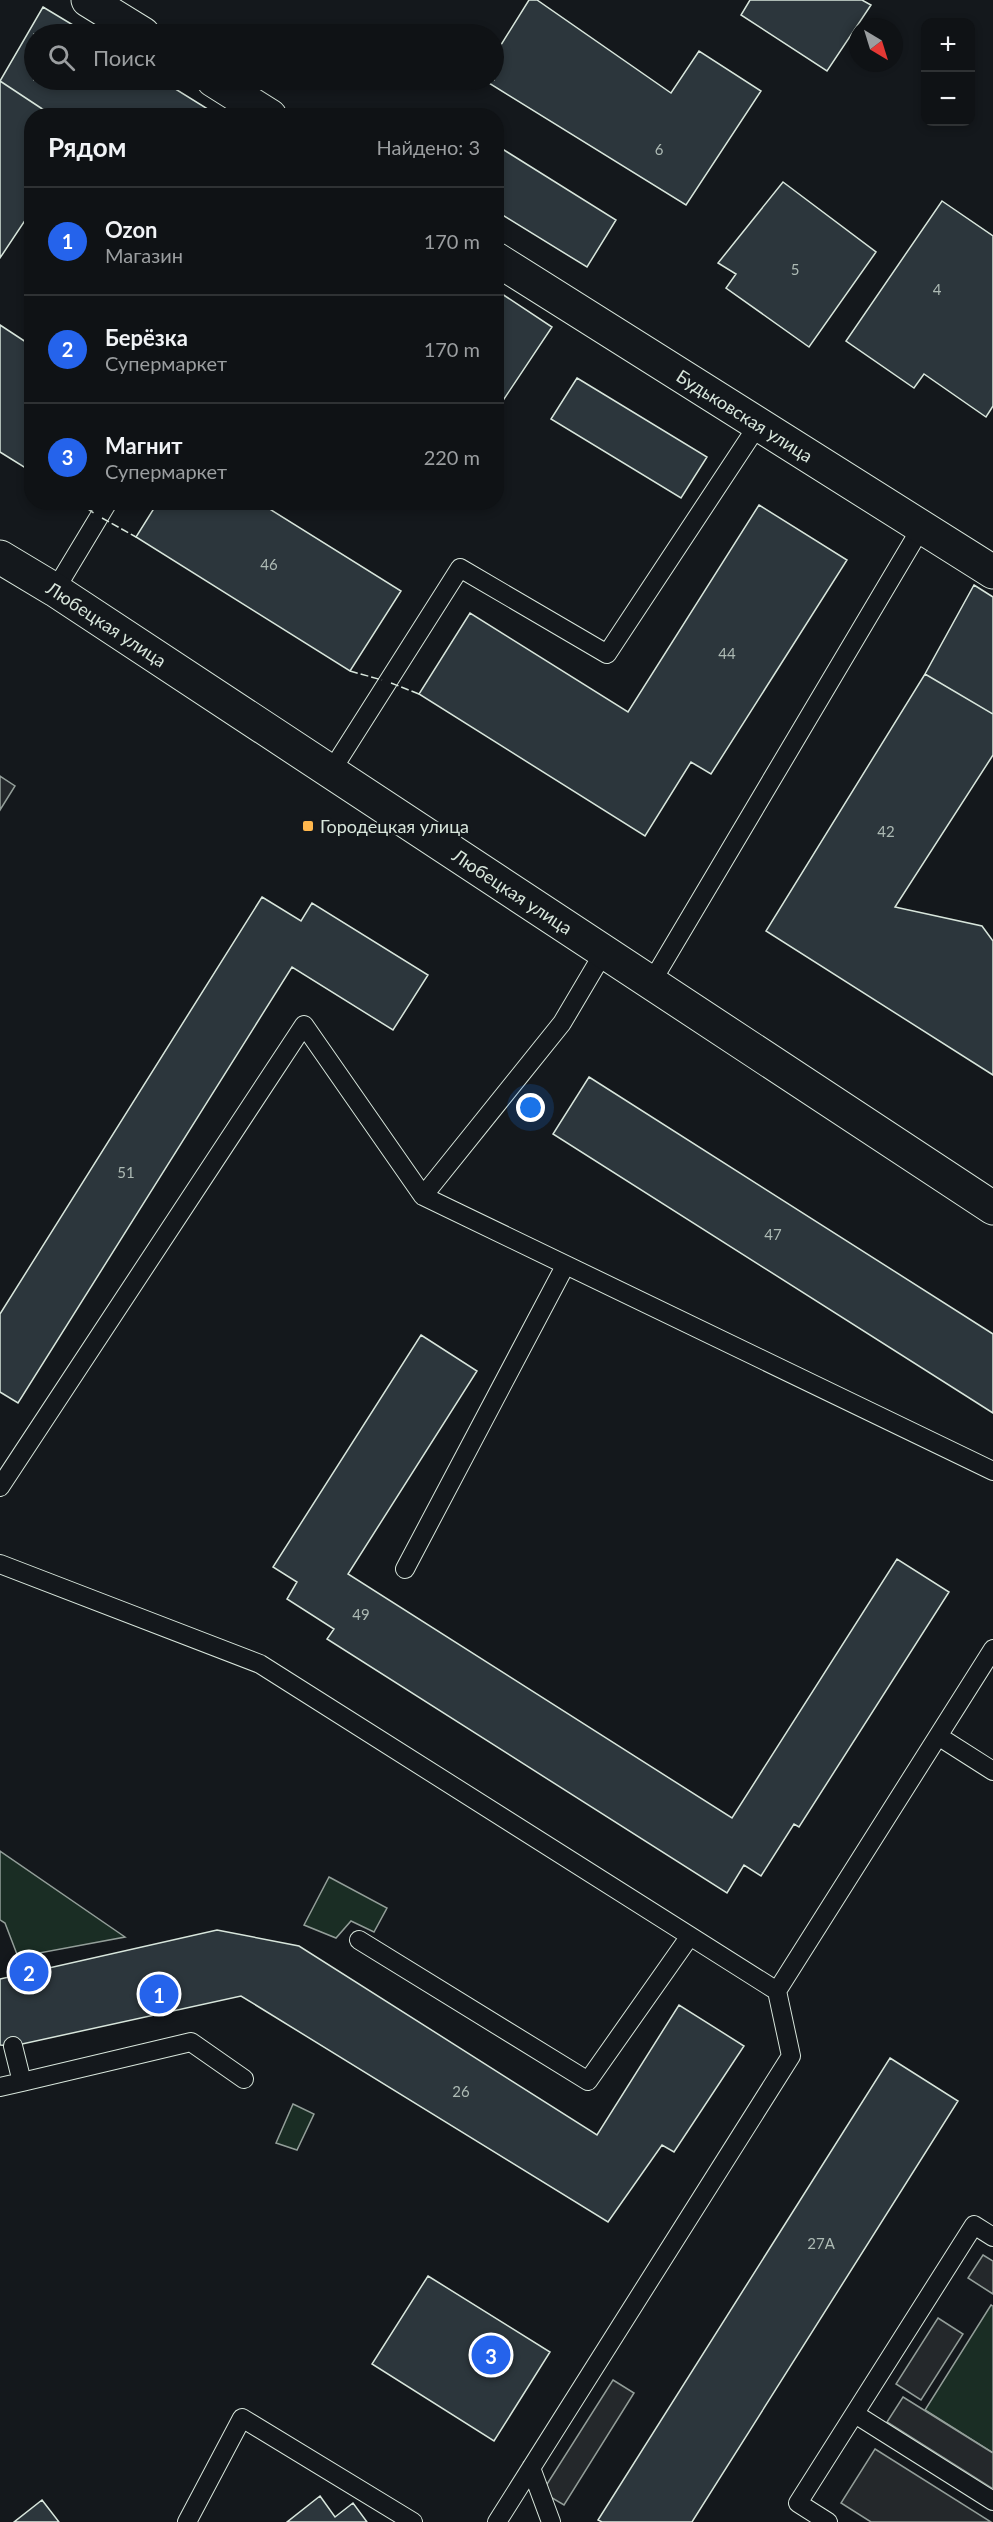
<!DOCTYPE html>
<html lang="ru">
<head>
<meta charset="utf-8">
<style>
	:root { --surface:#0f1215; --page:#181b1e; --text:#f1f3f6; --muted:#9b9ea0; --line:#2f3234; --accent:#2563eb }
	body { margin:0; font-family:Lato,sans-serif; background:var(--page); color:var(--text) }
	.controls { position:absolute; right:18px; top:18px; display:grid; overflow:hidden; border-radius:12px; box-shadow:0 3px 9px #0003 }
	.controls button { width:54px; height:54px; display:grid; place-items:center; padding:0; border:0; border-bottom:2px solid var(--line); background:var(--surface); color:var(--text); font:30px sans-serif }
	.compass { position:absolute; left:849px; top:18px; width:54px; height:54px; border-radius:50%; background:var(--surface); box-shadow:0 3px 9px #0003; rotate:142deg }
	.you { position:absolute; left:531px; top:1108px; width:21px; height:21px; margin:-15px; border:4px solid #fff; border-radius:50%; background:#1a73e8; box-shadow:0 0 0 9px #1a73e833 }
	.badge { display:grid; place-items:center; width:39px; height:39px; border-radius:50%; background:var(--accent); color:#fff; font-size:20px; font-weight:700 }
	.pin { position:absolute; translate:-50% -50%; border:3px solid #fff; box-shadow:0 2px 6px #0006 }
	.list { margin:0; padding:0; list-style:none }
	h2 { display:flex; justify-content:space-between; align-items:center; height:78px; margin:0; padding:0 24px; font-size:26px }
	h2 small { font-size:20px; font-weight:400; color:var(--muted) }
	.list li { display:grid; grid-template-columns:39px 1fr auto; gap:18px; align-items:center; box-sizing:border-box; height:108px; padding:0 24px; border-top:2px solid var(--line) }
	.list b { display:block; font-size:22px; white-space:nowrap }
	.list p { margin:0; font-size:20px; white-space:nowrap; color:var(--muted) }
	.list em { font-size:20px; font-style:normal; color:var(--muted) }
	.icon { flex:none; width:33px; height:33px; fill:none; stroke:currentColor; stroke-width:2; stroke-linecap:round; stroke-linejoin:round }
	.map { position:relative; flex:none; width:993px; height:2522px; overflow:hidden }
	.search { position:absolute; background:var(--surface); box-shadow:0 3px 9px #0003; left:24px; top:24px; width:480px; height:66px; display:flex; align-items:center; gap:15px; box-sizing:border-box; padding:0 21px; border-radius:33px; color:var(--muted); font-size:22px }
	.panel { position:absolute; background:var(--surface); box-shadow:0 3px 9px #0003; left:24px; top:108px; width:480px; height:402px; border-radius:24px }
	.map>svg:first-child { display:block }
	.green { fill:#1a2d24; stroke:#939e99; stroke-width:1.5 }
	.parking { fill:#24282b; stroke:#939e99; stroke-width:1.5 }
	.building { fill:#2c363c; stroke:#d8e6dc; stroke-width:1.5 }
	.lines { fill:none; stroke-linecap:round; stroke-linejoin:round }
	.service-casing { stroke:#d8e6dc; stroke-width:20 }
	.minor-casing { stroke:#d8e6dc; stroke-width:35 }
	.tertiary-casing { stroke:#d8e6dc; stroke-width:35 }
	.service { stroke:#14181c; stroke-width:18 }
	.minor { stroke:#14181c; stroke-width:33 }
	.tertiary { stroke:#14181c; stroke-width:33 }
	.fence { stroke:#d8e6dc; stroke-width:1.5; stroke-dasharray:8 3; stroke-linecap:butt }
	.poi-dot { fill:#ffb74d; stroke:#14181c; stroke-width:2 }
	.labels { text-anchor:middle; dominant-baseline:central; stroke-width:4.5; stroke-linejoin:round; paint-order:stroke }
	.number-label { font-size:15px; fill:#adbab4 }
	.street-label { font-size:18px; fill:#d8e6dc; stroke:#14181c }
	.poi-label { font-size:18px; fill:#d8e6dc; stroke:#14181c; text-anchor:start }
</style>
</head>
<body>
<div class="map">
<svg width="993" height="2522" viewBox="0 0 993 2522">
	<rect width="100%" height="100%" fill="#14181c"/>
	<path class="green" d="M0,1851L125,1937L18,1957L5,1923L0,1920Z
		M329,1877L387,1908L374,1932L351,1921L336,1938L304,1925Z
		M293,2104L314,2114L297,2150L276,2143Z
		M991,2305L993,2306V2453L925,2410Z"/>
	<path class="parking" d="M0,776L15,786L0,810Z
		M983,2255L993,2261V2294L968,2278Z
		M938,2318L963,2334L921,2400L896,2384Z
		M613,2380L634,2393L564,2505L542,2492Z
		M903,2397L993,2453V2489L887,2422Z
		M875,2449L991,2522H871L841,2503Z"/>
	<path class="building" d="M529,0H537L671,93L699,51L761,91L686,205L484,80H494V56Z
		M750,0H862L871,5L827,71L741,15Z
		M43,7L88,34H34V80H161L219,116H53L0,81Z
		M0,81L53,116H32V210L0,258Z
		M496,145L616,220L587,267L496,211Z
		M783,182L876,252L809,347L726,288L736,274L718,263Z
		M942,201L993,236V406L986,417L924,374L914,388L846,341Z
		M496,290L552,327L502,402L496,399Z
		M0,325L32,346V472L0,452Z
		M577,378L707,457L681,498L551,419Z
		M158,502H272L268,508L401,591L350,671L136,537Z
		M759,505L847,560L711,774L691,762L645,836L419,694L470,613L628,712Z
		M974,585L993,597V714L925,674Z
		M925,674L993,714V755L895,907L982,926L993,941V1075L766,931Z
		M262,897L301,921L312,903L428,975L393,1030L292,967L18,1403L0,1392V1314Z
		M589,1077L993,1334V1413L553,1134Z
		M421,1335L477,1371L348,1574L732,1818L897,1559L949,1592L799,1827L794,1824L761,1876L744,1865L727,1893L327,1639L334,1629L287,1599L297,1582L273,1567Z
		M217,1930L299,1946L597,2135L679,2005L744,2046L674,2152L662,2145L608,2222L241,1996L13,2046L0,2045V1979Z
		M890,2058L958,2101L692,2522H602L598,2520Z
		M428,2276L550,2352L494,2441L372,2364Z
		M320,2496L335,2517L353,2503L367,2522H287Z
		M42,2500L59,2522H14Z"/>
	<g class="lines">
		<defs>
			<path id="service" d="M55,590L108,502
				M330,773L460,568L607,654L758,425
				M604,952L562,1023L423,1196L993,1471
				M651,983L921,528
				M0,1487L304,1025L423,1196
				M0,1564L260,1664L777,1991L993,1649
				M405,1569L565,1266
				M938,1736L993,1771
				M359,1940L588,2081L690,1936
				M22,2082L191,2042L244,2079
				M0,2087L22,2082L13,2046
				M855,2414L993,2501
				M531,2468L551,2522
				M187,2522L242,2418L413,2522
				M497,2522L791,2056L777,1991
				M828,2522L798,2503L974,2225L993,2237"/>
			<g id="minor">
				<path d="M88,0L143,34"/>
				<path d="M213,80L270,116"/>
				<path id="s1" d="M496,259L993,572"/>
			</g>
			<g id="tertiary">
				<path id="s2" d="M0,557L55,590L993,1208"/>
			</g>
		</defs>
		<use href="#service" class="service-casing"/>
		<use href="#minor" class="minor-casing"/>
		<use href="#tertiary" class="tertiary-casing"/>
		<use href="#service" class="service"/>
		<use href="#minor" class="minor"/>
		<use href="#tertiary" class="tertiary"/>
		<path class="fence" d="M78,502L95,514
			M102,518L136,537
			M350,671L382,680
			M391,683L419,694"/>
	</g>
	<rect class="poi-dot" x="302" y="820" width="12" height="12" rx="3"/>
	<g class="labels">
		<g class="number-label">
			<text x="659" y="149">6</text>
			<text x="795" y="269">5</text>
			<text x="937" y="289">4</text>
			<text x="269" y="564">46</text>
			<text x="727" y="653">44</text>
			<text x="886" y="831">42</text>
			<text x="126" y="1172">51</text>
			<text x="773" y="1234">47</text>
			<text x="361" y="1614">49</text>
			<text x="461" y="2091">26</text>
			<text x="821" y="2243">27А</text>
		</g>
		<g class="street-label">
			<text stroke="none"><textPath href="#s1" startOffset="294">Будьковская улица</textPath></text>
			<text stroke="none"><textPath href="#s2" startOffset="126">Любецкая улица</textPath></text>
			<text stroke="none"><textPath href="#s2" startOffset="612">Любецкая улица</textPath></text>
		</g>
		<g class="poi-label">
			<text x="320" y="826">Городецкая улица</text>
		</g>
	</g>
</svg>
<div class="controls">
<button>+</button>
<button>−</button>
</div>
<svg class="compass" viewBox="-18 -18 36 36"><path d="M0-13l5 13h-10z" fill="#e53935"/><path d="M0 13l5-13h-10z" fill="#9b9ea0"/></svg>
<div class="you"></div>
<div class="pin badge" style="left:159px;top:1994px">1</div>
<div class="pin badge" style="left:29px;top:1972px">2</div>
<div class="pin badge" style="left:491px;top:2355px">3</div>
<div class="search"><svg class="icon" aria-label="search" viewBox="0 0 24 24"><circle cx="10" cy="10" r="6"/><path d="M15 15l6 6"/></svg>Поиск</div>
<section class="panel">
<h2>Рядом<small>Найдено: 3</small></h2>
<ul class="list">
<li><span class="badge">1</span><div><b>Ozon</b><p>Магазин</p></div><em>170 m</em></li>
<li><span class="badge">2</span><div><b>Берёзка</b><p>Супермаркет</p></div><em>170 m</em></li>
<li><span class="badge">3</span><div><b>Магнит</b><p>Супермаркет</p></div><em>220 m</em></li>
</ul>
</section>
</div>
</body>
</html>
